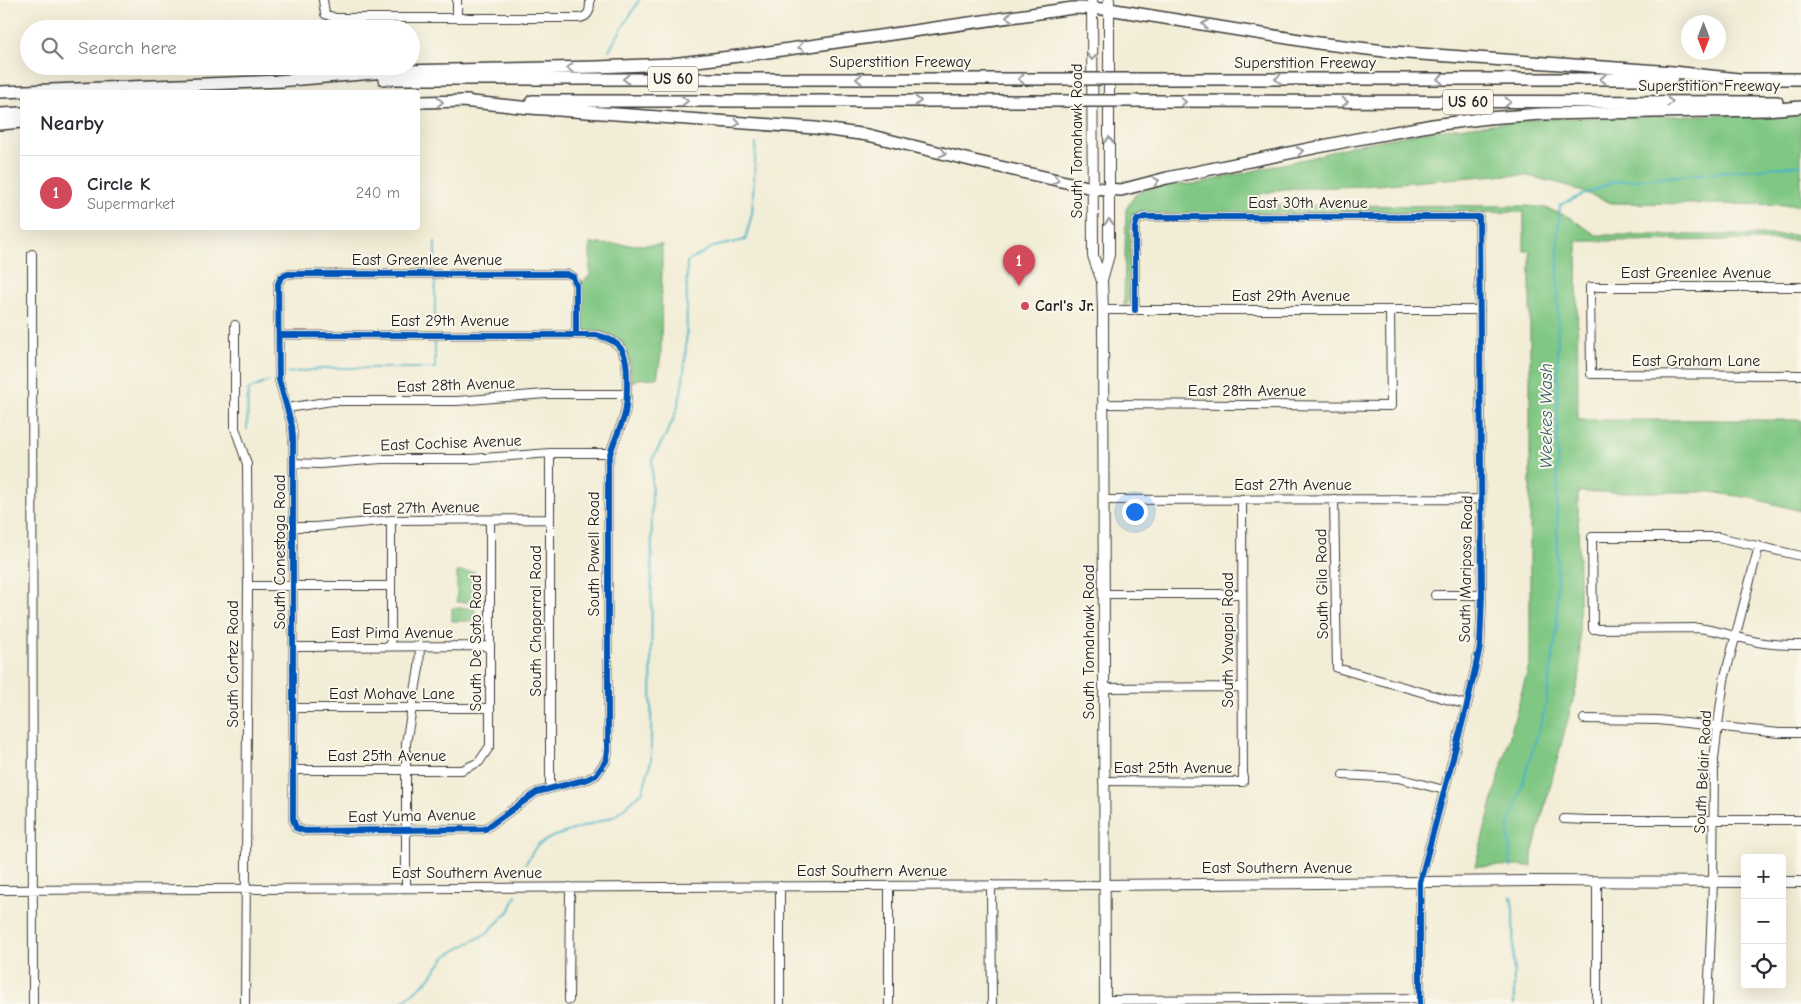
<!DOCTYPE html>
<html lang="en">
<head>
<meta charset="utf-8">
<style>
	:root { --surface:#fff; --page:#f2f2f3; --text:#2b2b33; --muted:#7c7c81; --line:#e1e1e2; --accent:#d1495b }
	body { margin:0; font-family:"Comic Neue",sans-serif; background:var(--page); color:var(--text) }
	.controls { position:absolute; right:15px; bottom:15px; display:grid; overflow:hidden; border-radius:5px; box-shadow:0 5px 20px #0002 }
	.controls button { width:45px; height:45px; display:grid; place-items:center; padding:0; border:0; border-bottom:1px solid var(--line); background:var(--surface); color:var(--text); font:25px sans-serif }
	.compass { position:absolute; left:1681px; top:15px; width:45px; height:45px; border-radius:50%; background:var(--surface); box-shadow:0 5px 20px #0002; rotate:180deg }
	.you { position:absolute; left:1134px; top:511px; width:18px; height:18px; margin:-12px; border:4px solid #fff; border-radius:50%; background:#1a73e8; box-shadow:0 0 0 8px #1a73e833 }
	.badge { display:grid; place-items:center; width:32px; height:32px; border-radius:50%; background:var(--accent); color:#fff; font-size:16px; font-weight:700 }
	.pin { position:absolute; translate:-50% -41px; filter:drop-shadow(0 1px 2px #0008) }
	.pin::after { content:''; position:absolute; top:26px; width:18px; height:15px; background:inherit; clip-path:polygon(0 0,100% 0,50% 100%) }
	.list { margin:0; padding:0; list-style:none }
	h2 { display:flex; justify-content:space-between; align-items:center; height:65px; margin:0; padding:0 20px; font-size:21px }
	h2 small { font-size:16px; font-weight:400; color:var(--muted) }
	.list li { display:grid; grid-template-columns:32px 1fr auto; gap:15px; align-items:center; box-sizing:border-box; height:75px; padding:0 20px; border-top:1px solid var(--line) }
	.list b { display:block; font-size:19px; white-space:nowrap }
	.list p { margin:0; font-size:16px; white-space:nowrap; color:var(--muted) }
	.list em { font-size:16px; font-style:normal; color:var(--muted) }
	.icon { flex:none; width:28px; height:28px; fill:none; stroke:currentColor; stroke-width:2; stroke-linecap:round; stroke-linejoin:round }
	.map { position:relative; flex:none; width:1801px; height:1004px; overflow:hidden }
	.search { position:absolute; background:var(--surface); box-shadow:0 5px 20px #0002; left:20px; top:20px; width:400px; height:55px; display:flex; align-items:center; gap:12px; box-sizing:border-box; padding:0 18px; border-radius:28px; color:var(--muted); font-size:19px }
	.panel { position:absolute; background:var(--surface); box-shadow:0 5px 20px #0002; left:20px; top:90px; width:400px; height:140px; border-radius:5px }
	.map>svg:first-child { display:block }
	.green { fill:#80c783; stroke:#4e7250 }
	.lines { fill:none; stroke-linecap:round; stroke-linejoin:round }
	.stream { stroke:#49b4c6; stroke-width:2 }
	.minor-casing { stroke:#3c3b38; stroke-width:10 }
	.major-casing { stroke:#3c3b38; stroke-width:12 }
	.highway-casing { stroke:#3c3b38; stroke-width:14 }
	.minor { stroke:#fff; stroke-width:8 }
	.major { stroke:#fff; stroke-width:10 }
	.highway { stroke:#fff; stroke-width:11 }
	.highway-bridge-casing { stroke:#3c3b38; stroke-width:14; stroke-linecap:butt }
	.highway-bridge { stroke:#fff; stroke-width:11 }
	.cycleway-casing { stroke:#fbf7ec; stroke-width:9 }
	.cycleway { stroke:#0057b8; stroke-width:6 }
	.oneway { stroke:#999 }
	.poi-dot { fill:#d1495b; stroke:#fbf7ec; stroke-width:2 }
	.labels { text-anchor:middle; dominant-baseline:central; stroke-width:4; stroke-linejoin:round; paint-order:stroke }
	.shield { fill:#fbf7ec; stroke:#5f5e5a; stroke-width:1 }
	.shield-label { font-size:15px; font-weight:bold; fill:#1c1c1c }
	.street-label { font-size:16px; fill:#1c1c1c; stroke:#fbf7ec }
	.poi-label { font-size:16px; font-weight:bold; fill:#1c1c1c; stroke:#fbf7ec; text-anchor:start }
	.water-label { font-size:18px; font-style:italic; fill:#306068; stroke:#fbf7ec }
</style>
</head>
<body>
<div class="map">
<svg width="1801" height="1004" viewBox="0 0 1801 1004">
	<rect width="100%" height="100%" fill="#fbf7ec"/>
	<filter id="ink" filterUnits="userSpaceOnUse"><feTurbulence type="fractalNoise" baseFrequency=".02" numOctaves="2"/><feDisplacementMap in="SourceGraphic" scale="10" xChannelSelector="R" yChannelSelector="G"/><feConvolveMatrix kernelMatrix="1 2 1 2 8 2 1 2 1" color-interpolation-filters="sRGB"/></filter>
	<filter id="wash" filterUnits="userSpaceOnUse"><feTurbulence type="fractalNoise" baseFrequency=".0096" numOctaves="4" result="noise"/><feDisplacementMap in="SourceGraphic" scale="20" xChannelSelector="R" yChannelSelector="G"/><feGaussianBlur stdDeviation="1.12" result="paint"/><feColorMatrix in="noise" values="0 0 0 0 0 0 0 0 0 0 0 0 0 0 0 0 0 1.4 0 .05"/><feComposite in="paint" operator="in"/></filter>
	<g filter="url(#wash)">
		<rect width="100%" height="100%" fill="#f2edd6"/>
		<path class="green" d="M1801,113V205L1612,203L1562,184L1527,176L1497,175L1363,186L1284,189L1260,194L1258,198L1267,205L1528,206L1546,208L1569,217L1596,235H1801V240L1577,241L1578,420H1801V511L1751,498L1710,492H1578L1580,674L1532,854V866H1475L1530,661V251H1524V212L1139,214L1130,224V300L1128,304L1124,306L1126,209L1135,195L1142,191L1164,185L1196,184L1313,157L1354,145L1436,130L1539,119Z
			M590,244L662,245L661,355L657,378L636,379V381H631C631,360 627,336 602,332C595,331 589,332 582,329L580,315L582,282L590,276Z
			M457,572H475V602H457Z
			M452,608H475V621H452Z"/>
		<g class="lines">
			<path class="stream" d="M609,50L639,0
				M435,242V268
				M435,281V329
				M287,373L329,368H435V341
				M247,429L248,390L269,381
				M526,863L537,845L552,837L615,816L643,791L651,761L652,460C660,445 669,431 675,415C690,373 686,307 687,262L713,247L745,240L752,214L756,144
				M1511,868L1508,830L1545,710L1557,629L1558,232L1560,205L1612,182L1801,165
				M1511,896L1513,909L1514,1004
				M400,1004L428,980L446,956L487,933L510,910L516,895"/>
		</g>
	</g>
	<g filter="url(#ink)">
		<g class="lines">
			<defs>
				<path id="minor" d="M323,0L325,14L335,18H580C590,16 590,9 590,0
					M457,0V18
					M32,254L33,1004
					M1801,287H1590L1591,374L1801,375
					M1103,310H1480
					M1135,310V227L1137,220L1145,217H1479L1482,595L1480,647L1467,705L1420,882V1004
					M235,325V428L247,464L248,586L245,1004
					M279,335H595C627,341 627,358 627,386C627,396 627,407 624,417C619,433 610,447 608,464V751L606,761L596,775L588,779L537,792L485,829L305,831L296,828L293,819V437L292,426L279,380L278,284L281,277L288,274H567L573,277L576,285V334
					M1103,404L1391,406L1390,310
					M287,408L332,401H457L545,394H627
					M550,453V788
					M294,463L320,464L381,459H471L550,453H609
					M1334,499L1337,668L1467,705
					M1104,500L1481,499
					M391,520V646
					M294,527H315L391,520L550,519
					M1801,556L1718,537H1592L1593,629L1698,628C1719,630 1738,638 1758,642C1773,645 1787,645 1801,645
					M248,586H391
					M1104,594H1242
					M1435,595H1482
					M294,647L490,646
					M1104,688L1242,687
					M294,708H490
					M1584,719L1658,720L1779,733H1801
					M293,770H462L479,762L490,746V520
					M1343,775L1398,778L1444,790
					M1103,781L1243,782L1242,499
					M1564,819L1588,820H1801
					M991,885L992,1004
					M780,886V1004
					M889,886V1004
					M406,888V743L419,668L420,646
					M0,890L1104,885
					M569,1000L570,887
					M1105,1000L1420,998
					M1597,1004V882
					M1708,1004L1713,882L1714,759L1718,725L1724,680L1759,546"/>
				<path id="major" d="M1092,0L1093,256L1102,281L1103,310L1105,1004
					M1102,280L1109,255V0
					M1782,882H1801
					M1104,885L1532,881L1745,882"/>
				<path id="highway" d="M384,79H1070
					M1135,79H1672
					M1733,79H1801
					M277,81L398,71L597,67L671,64L747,55L1073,8L1109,9L1318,43L1393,52L1673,72L1739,79
					M0,92L283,81
					M462,101L530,108L815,128L868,135L974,161L1092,188L1121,190L1167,178L1352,140L1433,125L1488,118L1541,114L1765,110L1801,107
					M532,101H1070
					M1134,101L1777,102
					M418,102L469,101
					M0,114L22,113
					M0,124L22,122"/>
			</defs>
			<use href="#minor" class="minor-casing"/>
			<use href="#major" class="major-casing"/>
			<use href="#highway" class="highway-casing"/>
			<use href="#minor" class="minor"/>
			<use href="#major" class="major"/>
			<use href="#highway" class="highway"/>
			<defs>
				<path id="highway-bridge" d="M1070,79H1135
					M1070,101H1134"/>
			</defs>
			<use href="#highway-bridge" class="highway-bridge-casing"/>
			<use href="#highway-bridge" class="highway-bridge"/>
			<defs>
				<path id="cycleway" d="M1135,310V227L1137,220L1145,217H1479L1482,595L1480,647L1467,705L1420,882V1004
					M279,335H595C627,341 627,358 627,386C627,396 627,407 624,417C619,433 610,447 608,464V751L606,761L596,775L588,779L537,792L485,829L305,831L296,828L293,819V437L292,426L279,380L278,284L281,277L288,274H567L573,277L576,285V334"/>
			</defs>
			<use href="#cycleway" class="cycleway-casing"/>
			<use href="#cycleway" class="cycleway"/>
		</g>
		<defs><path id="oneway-chevron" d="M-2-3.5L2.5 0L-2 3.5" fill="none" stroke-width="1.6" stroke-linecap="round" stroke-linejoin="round" transform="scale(1.25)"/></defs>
		<g class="oneway">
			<use href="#oneway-chevron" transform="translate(1009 17) rotate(172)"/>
			<use href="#oneway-chevron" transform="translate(1205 24) rotate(-171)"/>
			<use href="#oneway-chevron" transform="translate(801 47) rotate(172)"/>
			<use href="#oneway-chevron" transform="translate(1092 57) rotate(90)"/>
			<use href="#oneway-chevron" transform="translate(570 68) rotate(179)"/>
			<use href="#oneway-chevron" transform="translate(626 79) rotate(180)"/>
			<use href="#oneway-chevron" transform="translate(859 79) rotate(-180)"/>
			<use href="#oneway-chevron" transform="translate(1021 79) rotate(-180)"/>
			<use href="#oneway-chevron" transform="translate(1278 79) rotate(-180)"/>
			<use href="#oneway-chevron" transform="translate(1440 79) rotate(-180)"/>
			<use href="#oneway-chevron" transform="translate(1603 79) rotate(-180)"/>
			<use href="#oneway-chevron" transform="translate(685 101)"/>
			<use href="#oneway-chevron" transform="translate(918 101)"/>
			<use href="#oneway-chevron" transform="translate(440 102) rotate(-1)"/>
			<use href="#oneway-chevron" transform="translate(1183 102)"/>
			<use href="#oneway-chevron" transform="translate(1345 102)"/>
			<use href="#oneway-chevron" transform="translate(1508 102)"/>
			<use href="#oneway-chevron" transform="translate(1670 102)"/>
			<use href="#oneway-chevron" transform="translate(737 123) rotate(4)"/>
			<use href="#oneway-chevron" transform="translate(1109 140) rotate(-90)"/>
			<use href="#oneway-chevron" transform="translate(1300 151) rotate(-12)"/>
			<use href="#oneway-chevron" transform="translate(943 153) rotate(14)"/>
			<use href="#oneway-chevron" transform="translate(1056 180) rotate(13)"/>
			<use href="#oneway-chevron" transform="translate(1156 181) rotate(-14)"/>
			<use href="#oneway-chevron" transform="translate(1109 222) rotate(-91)"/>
		</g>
	</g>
	<circle class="poi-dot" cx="1025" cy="306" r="5"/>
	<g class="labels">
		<g class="shield">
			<rect x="648" y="66.5" width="50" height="25" rx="4"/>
			<rect x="1443" y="89.5" width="50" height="25" rx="4"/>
		</g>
		<g class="shield-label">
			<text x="673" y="79">US 60</text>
			<text x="1468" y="102">US 60</text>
		</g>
		<g class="street-label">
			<text x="900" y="62">Superstition Freeway</text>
			<text x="1305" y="63">Superstition Freeway</text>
			<text x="1709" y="86">Superstition Freeway</text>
			<text transform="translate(1077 141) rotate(-90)">South Tomahawk Road</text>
			<text x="1308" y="203">East 30th Avenue</text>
			<text x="427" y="260">East Greenlee Avenue</text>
			<text x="1696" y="273">East Greenlee Avenue</text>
			<text x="1291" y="296">East 29th Avenue</text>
			<text x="450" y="321">East 29th Avenue</text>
			<text x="1696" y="361">East Graham Lane</text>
			<text transform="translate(456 385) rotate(-2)">East 28th Avenue</text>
			<text x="1247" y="391">East 28th Avenue</text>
			<text transform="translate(451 443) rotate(-2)">East Cochise Avenue</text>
			<text x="1293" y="485">East 27th Avenue</text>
			<text transform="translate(421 508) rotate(-1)">East 27th Avenue</text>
			<text transform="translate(280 552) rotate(-90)">South Conestoga Road</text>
			<text transform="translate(594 554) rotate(-90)">South Powell Road</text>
			<text transform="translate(1466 569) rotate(-89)">South Mariposa Road</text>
			<text transform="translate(1322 584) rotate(-91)">South Gila Road</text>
			<text transform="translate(536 621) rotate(-90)">South Chaparral Road</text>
			<text x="392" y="633">East Pima Avenue</text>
			<text transform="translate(1228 640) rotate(-90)">South Yavapai Road</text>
			<text transform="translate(1089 642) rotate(-90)">South Tomahawk Road</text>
			<text transform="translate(476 643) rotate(-90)">South De Soto Road</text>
			<text transform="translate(233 664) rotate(-90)">South Cortez Road</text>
			<text x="392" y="694">East Mohave Lane</text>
			<text x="387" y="756">East 25th Avenue</text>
			<text x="1173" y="768">East 25th Avenue</text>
			<text transform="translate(1703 772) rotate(-87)">South Belair Road</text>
			<text transform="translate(412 816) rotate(-1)">East Yuma Avenue</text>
			<text x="1277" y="868">East Southern Avenue</text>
			<text x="872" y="871">East Southern Avenue</text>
			<text x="467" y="873">East Southern Avenue</text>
		</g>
		<g class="poi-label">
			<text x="1035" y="306">Carl's Jr.</text>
		</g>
		<g class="water-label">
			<text transform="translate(1546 416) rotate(-90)">Weekes Wash</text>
		</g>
	</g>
</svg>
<div class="controls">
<button>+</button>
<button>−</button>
<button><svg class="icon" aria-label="locate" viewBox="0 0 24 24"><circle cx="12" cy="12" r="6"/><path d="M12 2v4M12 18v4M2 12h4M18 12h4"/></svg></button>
</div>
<svg class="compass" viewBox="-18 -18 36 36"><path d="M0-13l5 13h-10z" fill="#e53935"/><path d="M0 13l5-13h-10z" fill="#7c7c81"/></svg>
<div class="you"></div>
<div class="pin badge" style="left:1019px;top:286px">1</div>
<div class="search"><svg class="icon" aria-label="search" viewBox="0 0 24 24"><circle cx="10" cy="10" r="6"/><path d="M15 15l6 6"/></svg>Search here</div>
<section class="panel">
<h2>Nearby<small></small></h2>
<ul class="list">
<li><span class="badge">1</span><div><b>Circle K</b><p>Supermarket</p></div><em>240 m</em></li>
</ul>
</section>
</div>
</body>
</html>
